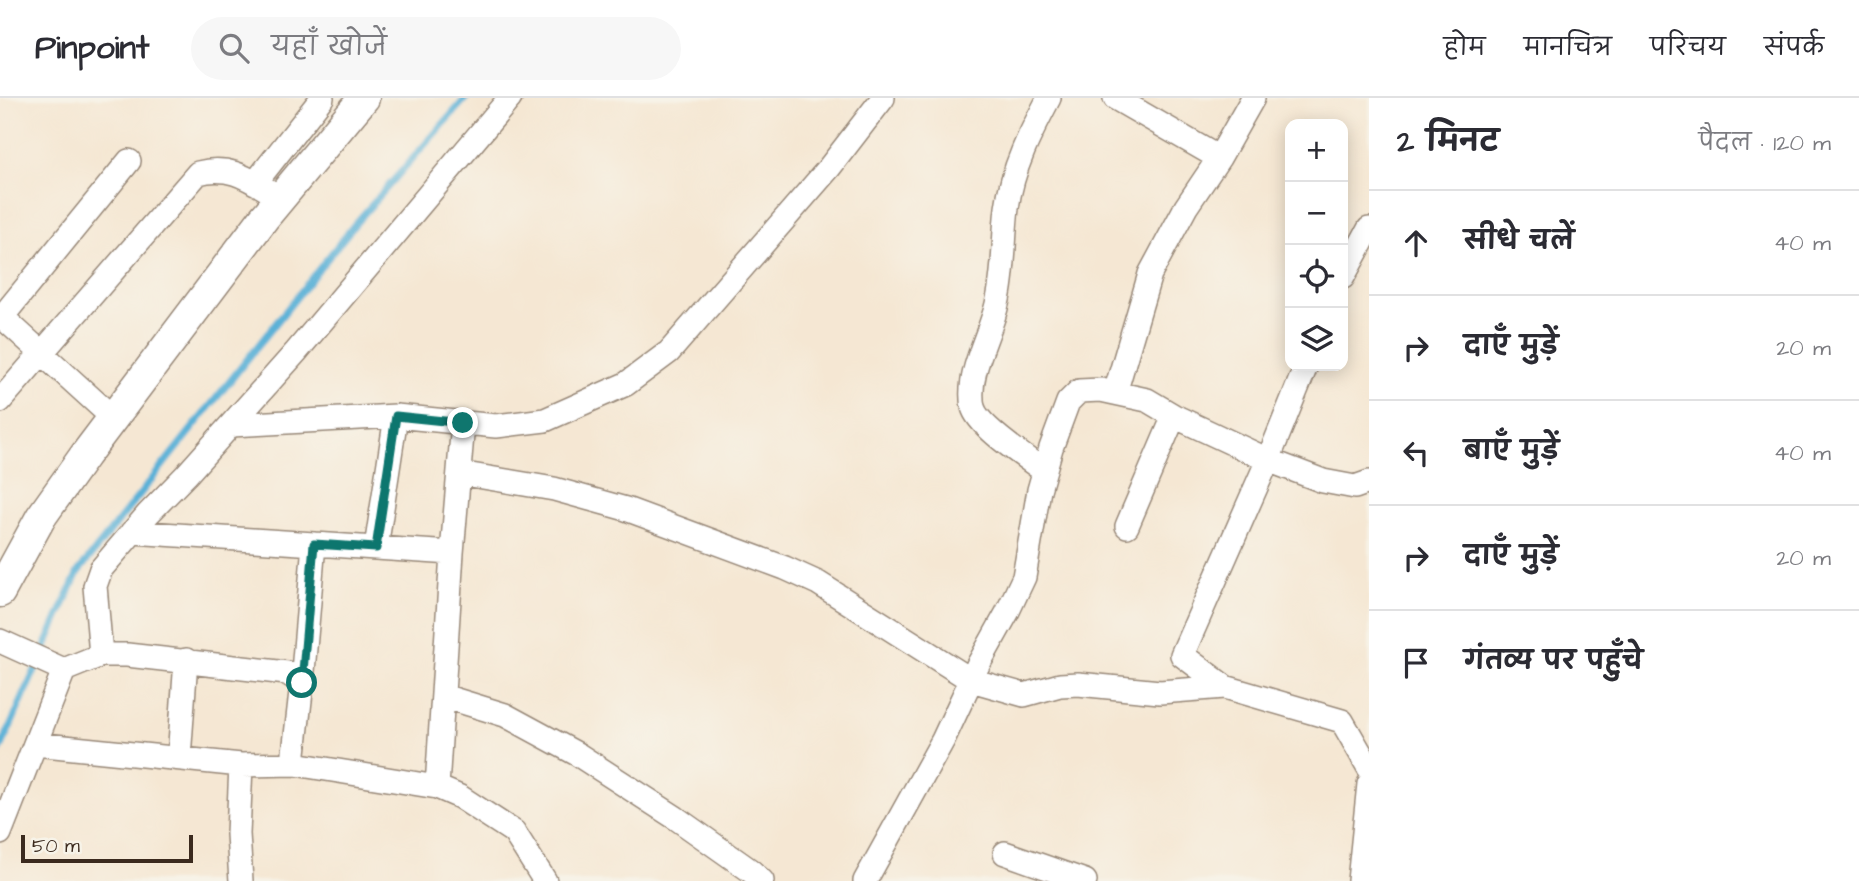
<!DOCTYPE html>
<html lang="hi">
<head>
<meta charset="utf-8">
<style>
	:root { --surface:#fff; --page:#f7f7f7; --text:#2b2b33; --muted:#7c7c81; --line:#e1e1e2 }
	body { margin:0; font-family:"Architects Daughter","Playpen Sans Deva",sans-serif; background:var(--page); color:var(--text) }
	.controls { position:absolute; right:21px; top:21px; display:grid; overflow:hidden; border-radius:14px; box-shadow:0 4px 18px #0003 }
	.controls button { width:63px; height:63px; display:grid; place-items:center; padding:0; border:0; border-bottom:2px solid var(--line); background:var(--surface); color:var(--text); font:35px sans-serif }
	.scale { position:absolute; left:21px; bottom:18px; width:172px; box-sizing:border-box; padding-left:7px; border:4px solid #3b2a1e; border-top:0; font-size:19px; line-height:24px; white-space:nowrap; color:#3b2a1e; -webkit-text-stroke:5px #f7f3e8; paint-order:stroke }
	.stop { position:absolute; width:21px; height:21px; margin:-16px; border:5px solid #0f766e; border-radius:50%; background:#fff }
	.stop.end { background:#0f766e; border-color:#fff; box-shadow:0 2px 7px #0008 }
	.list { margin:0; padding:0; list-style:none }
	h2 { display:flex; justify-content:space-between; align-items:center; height:91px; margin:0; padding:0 28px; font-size:30px }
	h2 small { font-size:23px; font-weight:400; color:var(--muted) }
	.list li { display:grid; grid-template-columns:46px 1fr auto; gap:21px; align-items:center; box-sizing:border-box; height:105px; padding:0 28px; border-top:2px solid var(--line) }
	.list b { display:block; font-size:26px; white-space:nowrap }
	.list em { font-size:23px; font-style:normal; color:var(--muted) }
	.icon { flex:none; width:38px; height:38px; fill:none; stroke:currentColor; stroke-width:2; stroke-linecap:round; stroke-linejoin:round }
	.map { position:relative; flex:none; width:1369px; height:783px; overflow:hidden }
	header { display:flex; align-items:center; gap:42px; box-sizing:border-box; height:98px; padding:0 35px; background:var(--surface); border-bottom:2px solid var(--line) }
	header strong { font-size:33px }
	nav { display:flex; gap:38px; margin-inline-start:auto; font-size:24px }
	.search { width:490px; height:63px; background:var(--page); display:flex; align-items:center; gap:18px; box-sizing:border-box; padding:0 24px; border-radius:38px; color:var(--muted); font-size:26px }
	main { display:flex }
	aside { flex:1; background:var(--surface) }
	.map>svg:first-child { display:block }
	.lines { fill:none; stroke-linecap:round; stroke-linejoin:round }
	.stream { stroke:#5ab1d7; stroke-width:7 }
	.minor-casing { stroke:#988878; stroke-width:26 }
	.tertiary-casing { stroke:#988878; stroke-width:33 }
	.minor { stroke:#fff; stroke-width:23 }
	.tertiary { stroke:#fff; stroke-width:30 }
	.route { stroke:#0f766e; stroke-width:9 }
</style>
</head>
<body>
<header>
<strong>Pinpoint</strong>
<div class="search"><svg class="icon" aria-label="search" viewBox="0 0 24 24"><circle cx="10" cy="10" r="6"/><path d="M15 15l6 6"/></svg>यहाँ खोजें</div>
<nav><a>होम</a><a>मानचित्र</a><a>परिचय</a><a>संपर्क</a></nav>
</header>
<main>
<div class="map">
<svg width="1369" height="783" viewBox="0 0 1369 783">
	<rect width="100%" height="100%" fill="#f7f3e8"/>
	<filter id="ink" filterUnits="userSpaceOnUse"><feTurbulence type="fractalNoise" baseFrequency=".0143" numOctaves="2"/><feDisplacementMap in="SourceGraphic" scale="14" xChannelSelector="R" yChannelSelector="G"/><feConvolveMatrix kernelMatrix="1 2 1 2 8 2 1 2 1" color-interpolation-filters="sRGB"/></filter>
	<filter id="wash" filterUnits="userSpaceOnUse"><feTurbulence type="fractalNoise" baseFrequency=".00686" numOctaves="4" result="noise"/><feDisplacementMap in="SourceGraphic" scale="28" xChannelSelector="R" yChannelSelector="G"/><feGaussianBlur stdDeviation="1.57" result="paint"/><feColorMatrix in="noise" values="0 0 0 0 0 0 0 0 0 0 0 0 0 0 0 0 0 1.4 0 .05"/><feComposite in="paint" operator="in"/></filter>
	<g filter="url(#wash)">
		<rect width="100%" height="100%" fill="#f5e7d3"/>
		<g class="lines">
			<path class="stream" d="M0,652L78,474L354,127L466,0"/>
		</g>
	</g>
	<g filter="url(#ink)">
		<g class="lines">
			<defs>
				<path id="minor" d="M1115,0L1219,60
					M255,85L322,0
					M1343,179L1369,131
					M0,217L113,320
					M2,219L129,63
					M1306,268L1268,362L1182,557L1225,589L1342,623L1369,670
					M1115,295L1150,176L1186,109L1219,60L1253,0
					M0,303L198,75C233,66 251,83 281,100
					M231,327L396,318L496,328L545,322L626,286L669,254L829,70L883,0
					M1044,373C1027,360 978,329 973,309C966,275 990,238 997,206C1005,174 1003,142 1007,110C1012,70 1031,34 1049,0
					M459,375L554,391L626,411L785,470L818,485L971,582L1024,597L1060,587L1078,586L1160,594L1225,589
					M1127,428L1174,318
					M132,434L452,455
					M376,450L396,318
					M0,543L64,572L101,557H127L287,575L302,585L294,655L295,666L437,689L460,699L514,734L545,783
					M101,557L95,488L101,471L148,416L186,377L296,254L510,0
					M302,585L314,446
					M443,598L505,617L577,656L676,720L751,773L762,783
					M35,646L241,667L295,666
					M179,660L186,562
					M241,667L238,736L241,783
					M437,689L452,455L463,325
					M0,735L64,572
					M1005,755L1085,783
					M865,783L943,642L978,567L1007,515L1024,479L1039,392L1051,350L1068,304L1079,293L1101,292L1147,302L1174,318L1268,362L1323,383L1355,389L1369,384
					M1359,783L1369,686"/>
				<path id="tertiary" d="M0,494L41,419L85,357L264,120L364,0"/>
			</defs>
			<use href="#minor" class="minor-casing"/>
			<use href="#tertiary" class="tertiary-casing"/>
			<use href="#minor" class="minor"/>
			<use href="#tertiary" class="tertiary"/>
		</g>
	</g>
	<g class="lines" filter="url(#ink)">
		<path class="route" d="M302,585L314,446L376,450L396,318L463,325"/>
	</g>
</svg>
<div class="controls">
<button>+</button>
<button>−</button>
<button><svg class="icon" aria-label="locate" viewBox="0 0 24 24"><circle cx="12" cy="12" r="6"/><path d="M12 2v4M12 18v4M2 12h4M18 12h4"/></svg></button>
<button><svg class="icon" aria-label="layers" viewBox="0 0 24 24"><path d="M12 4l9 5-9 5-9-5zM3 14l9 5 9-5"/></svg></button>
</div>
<div class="scale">50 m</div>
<div class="stop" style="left:302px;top:585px"></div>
<div class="stop end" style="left:463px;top:325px"></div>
</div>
<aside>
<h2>2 मिनट<small>पैदल · 120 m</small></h2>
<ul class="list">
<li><svg class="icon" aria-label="ahead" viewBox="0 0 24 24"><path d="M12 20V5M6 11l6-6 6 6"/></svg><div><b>सीधे चलें</b></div><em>40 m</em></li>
<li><svg class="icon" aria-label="right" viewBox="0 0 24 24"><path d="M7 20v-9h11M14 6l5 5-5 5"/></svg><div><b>दाएँ मुड़ें</b></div><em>20 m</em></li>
<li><svg class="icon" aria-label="left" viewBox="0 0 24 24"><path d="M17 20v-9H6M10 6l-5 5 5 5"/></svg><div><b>बाएँ मुड़ें</b></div><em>40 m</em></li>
<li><svg class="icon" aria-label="right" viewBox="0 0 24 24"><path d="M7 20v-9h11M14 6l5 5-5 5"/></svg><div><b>दाएँ मुड़ें</b></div><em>20 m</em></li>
<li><svg class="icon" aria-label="arrive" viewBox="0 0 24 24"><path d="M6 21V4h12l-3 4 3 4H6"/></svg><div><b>गंतव्य पर पहुँचे</b></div></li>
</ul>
</aside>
</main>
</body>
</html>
